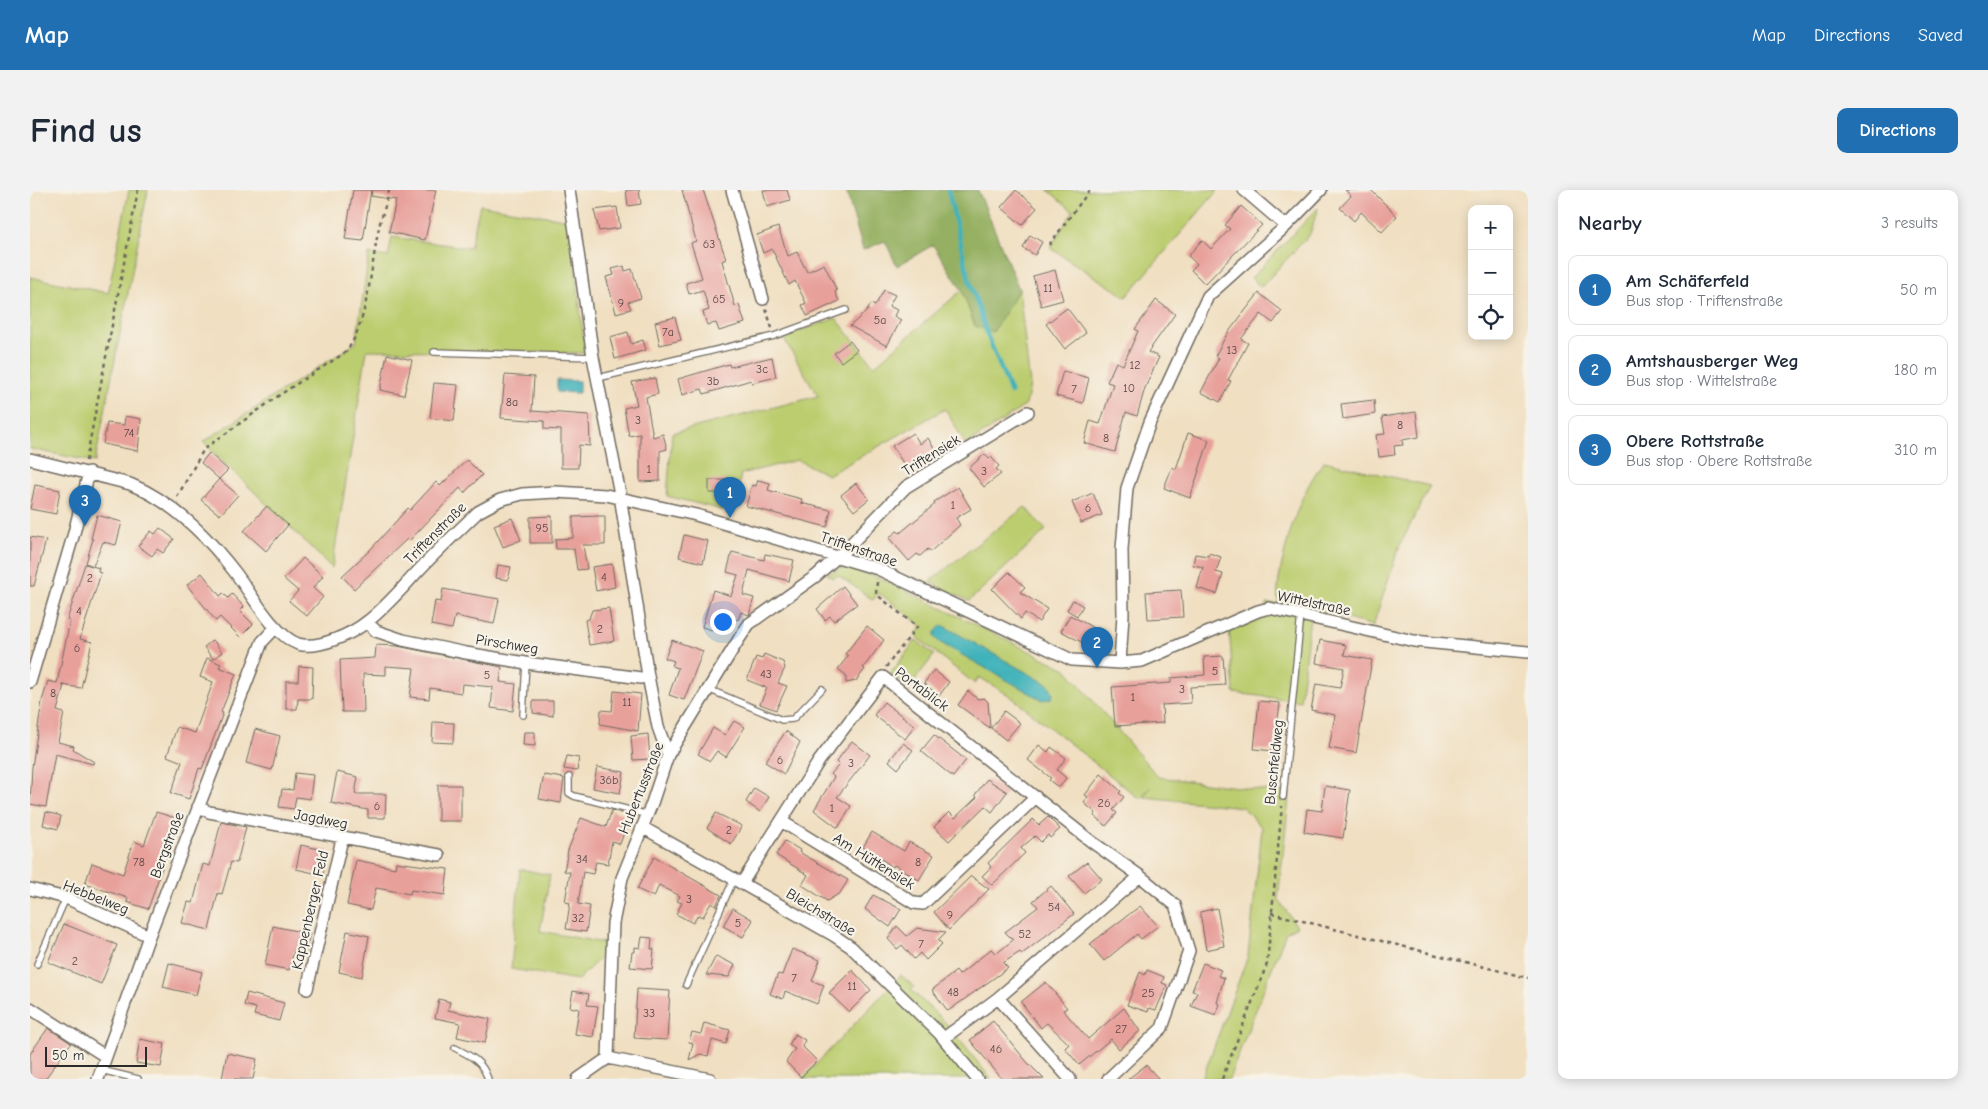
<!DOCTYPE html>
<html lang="en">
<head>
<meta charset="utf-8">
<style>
	:root { --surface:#fff; --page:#f2f2f3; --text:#1f2937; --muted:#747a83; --line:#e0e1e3; --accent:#1f6fb2 }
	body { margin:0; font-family:"Comic Neue",sans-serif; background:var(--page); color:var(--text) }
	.controls { position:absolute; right:15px; top:15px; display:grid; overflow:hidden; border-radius:10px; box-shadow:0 2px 12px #0003 }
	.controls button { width:45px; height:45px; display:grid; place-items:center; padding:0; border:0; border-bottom:1px solid var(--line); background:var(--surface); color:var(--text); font:25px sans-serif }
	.scale { position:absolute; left:15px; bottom:12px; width:102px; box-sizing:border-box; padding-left:5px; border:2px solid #2b2b2b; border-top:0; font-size:14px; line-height:18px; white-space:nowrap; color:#2b2b2b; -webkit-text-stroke:4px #f7f3e8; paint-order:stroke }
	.you { position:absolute; left:692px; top:431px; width:18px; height:18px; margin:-12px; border:4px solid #fff; border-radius:50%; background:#1a73e8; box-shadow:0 0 0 8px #1a73e833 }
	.badge { display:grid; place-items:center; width:32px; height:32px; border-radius:50%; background:var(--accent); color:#fff; font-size:16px; font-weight:700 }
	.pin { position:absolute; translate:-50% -41px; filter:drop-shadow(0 1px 2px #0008) }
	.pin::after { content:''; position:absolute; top:26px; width:18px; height:15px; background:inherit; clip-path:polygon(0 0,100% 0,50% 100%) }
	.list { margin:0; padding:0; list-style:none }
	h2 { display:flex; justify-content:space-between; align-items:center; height:65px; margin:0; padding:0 20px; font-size:21px }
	h2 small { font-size:16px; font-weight:400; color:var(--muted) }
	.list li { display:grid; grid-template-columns:32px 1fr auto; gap:15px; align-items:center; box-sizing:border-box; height:70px; margin:0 10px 10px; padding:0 10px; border:1px solid var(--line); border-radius:10px }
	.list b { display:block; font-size:19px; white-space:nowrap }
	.list p { margin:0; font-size:16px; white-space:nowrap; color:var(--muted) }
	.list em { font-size:16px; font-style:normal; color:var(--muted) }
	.icon { flex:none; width:28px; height:28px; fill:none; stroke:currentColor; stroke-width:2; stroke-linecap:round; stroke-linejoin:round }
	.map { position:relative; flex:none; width:1498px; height:889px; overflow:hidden; border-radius:10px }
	header { display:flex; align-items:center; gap:30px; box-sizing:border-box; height:70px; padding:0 25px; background:var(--accent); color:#fff }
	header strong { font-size:24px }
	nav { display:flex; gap:28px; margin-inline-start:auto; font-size:18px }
	.intro { display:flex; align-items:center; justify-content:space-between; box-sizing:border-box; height:120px; padding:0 30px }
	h1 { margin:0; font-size:35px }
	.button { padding:12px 22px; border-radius:10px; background:var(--accent); color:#fff; font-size:18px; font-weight:700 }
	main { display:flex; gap:30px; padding:0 30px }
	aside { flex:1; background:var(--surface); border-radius:10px; box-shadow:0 2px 12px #0003 }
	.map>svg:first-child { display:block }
	.green { fill:#bccd70; stroke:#747c4e }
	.forest { fill:#95b062; stroke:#606e46 }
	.water { fill:#41b2ba; stroke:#366e72 }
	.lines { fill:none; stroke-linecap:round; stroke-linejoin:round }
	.stream { stroke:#41b2ba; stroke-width:4.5 }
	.building { fill:#e8a09b }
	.service-casing { stroke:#706a60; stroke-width:8 }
	.minor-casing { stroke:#706a60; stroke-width:14 }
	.path { stroke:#706a60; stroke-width:2.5; stroke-dasharray:4 4; stroke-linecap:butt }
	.service { stroke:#fff; stroke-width:5.5 }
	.minor { stroke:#fff; stroke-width:11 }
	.labels { text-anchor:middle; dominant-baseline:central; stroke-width:4.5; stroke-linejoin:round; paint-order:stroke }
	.number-label { font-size:12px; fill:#5a4847 }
	.street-label { font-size:15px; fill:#2b2b2b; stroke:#f7f3e8 }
</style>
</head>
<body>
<header>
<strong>Map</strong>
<nav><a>Map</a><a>Directions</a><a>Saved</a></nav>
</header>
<div class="intro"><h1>Find us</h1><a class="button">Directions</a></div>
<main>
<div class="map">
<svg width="1498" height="889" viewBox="0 0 1498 889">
	<rect width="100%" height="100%" fill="#f7f3e8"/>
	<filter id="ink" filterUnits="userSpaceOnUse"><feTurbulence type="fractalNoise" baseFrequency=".02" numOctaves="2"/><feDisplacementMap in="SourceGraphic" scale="10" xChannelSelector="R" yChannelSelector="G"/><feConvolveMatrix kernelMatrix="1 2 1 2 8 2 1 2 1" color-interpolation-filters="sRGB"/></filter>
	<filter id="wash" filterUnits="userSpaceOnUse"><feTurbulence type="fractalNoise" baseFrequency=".0096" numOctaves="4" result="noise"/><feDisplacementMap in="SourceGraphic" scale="20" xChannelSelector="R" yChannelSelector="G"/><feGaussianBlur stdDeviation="1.12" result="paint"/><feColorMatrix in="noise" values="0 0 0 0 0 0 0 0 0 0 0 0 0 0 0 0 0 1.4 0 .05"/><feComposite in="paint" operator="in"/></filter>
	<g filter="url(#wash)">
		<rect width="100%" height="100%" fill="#f0dfc1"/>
		<path class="green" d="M99,0H118L65,272L0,259V87L78,103Z
			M1018,0H1188L1096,107L1020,58L1043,21Z
			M450,15L540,30L555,163L337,160L302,378L173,252L326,153L339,64L358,67L362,47L440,58Z
			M1288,18L1280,44L1231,97L1221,88Z
			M989,99L1000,195L996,215L936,255L915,219L798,285L767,270L711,284L704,323L637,306L642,243L788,206L753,147L806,128L844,176L932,100L945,136L963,141Z
			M1294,271L1400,296L1369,357L1343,436L1281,419L1270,511L1204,503L1199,438L1236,422V413L1249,414C1242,398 1263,329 1271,311C1277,297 1285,283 1294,271Z
			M995,317L1016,340L939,411L899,392Z
			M815,377L852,389L1036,479L1128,587L1247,602L1260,600L1248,709L1267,736L1256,742L1199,889H1172L1218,766L1232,638L1213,617L1114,607L1120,597L1110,609L980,506L949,487L945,494L885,446L892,436L849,403L843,410L808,385L803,388L797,384Z
			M886,450L904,465L879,498L860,484Z
			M490,679L520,685L510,741L574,753L573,765L548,790L481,779Z
			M871,785L884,797L881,800L917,834L961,889H772Z"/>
		<path class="forest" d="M816,0H948L989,99L963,142L945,136L932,100L903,55L867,76L855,51L833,60Z"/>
		<path class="water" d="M527,190L549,191V203L527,202Z
			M912,435L1019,495L1023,503L1022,508L1012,510L909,452L905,447V442Z"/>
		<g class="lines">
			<path class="stream" d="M918,0L939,89L958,147L981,203"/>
		</g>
		<g id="blocks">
			<path class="building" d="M323,0H341L333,51L315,49Z
				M342,0H406L395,50L359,42L366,10L341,6Z
				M596,0H609L611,14L598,16Z
				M652,0H673L696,69L692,71L705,116L709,115L715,133L689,141L686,133L677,135L673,122L679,120L673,100L659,104L656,93L672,88L661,53L666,51Z
				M733,0H757L760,10L737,17Z
				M986,0L1007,18L992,35L971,17Z
				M1315,0H1341L1367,26L1352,42L1331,22L1324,31L1310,18L1321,6Z
				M1211,16L1232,35L1175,94L1161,80L1167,74L1158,66L1172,50L1181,59L1200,39L1195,35Z
				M587,17L590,38L569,41L564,20Z
				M748,37L758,66L767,62L777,82L794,74L807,101L805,102L809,111L777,126L772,115L776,113L765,91L759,95L742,59L733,63L727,45Z
				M1000,45L1012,52L1005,65L993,58Z
				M594,76L595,81L602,79L611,108L598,112L601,119L586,123L576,87L584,85L582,79Z
				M1025,80L1033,110L1011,116L1003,86Z
				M854,100L865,105L859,116L867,120L864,126L871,130L857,156L820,136L837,121L841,114L845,116Z
				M1229,103L1252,121L1243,133L1231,124L1211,149L1218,153L1198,190L1201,191L1190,212L1171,202L1189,168L1185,166L1197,144Z
				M1126,110L1145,124L1118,162L1129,167L1115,198L1107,226L1096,222L1085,262L1054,253L1060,231L1070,234L1083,194L1077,192L1086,172L1093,175L1108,141L1105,139Z
				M1037,118L1056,143L1035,159L1016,134Z
				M645,127L651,150L630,155L625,132Z
				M598,142L601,154L613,150L616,160L585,169L580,147Z
				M820,151L827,160L811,172L804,163Z
				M357,164L382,170L374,205L350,200Z
				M742,167L746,187L722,193L721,190L674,204L672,199L652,205L648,189L699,174L700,177Z
				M1033,181L1059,188L1053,213L1026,206Z
				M475,185L504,187L502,221L559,225L560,256L549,255L548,278H531V240L514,239V231L471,228Z
				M625,188L628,204L616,207L623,247L633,244L637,259L630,261V291L610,292V244L599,246L594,218L607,215L602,192Z
				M404,193L428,195L424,231L400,228Z
				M1344,210L1345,224L1313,229L1311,214Z
				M1386,222L1389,247L1372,250L1373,255L1364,256L1365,265L1349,267L1346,245L1355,244L1352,227Z
				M95,226L111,229L108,261L73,254L77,233L94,235Z
				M883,243L890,254L898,248L905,260L877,279L862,256Z
				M1158,243L1179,250L1160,308L1134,298L1142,277L1146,279Z
				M179,263L198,280L189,289L171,273Z
				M955,264L959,269L961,267L969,276L966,279L971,284L954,297L939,278Z
				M437,270L452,285L434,303L430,298L379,351L377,349L324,399L312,386L340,360L378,318L380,320L406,292L410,296Z
				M189,289L208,305L190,325L171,310Z
				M679,290H695L694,303H679Z
				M728,290L740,293L738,300L741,301L772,309L771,313L801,320L797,337L716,316L722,295L726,296Z
				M826,293L839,309L824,321L811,305Z
				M5,295L30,300L26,324L0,319Z
				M928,297L941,319L926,328L930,335L900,362L898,359L890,366L887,364L879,371L859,348L867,341L870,343L905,314L904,312Z
				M1063,303L1072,325L1051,333L1042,312Z
				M237,316L258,335L236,361L214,341Z
				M67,325L92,332L86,355L73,352L63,376L56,373L63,349H61Z
				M522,326V353H500V327Z
				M569,326H575V355H553L557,379L547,380L544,359H526L525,349L543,348V327Z
				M482,328L491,350L473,357L464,335Z
				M130,338L144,349L133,363L127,359L122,366L108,356L121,341L125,344Z
				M654,345L678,351L673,373L649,367Z
				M0,347L16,350L4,396H0Z
				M702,362L734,370L735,364L764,370L759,391L719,380L713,405L724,408L719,425L711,422L708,430L704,428L701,436L692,433L689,442L672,437L683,400L701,406L708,385L697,382Z
				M1179,363L1191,367L1186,382L1193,384L1187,404L1167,398L1173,377L1163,375L1165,364L1178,366Z
				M273,368L293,386L283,398L293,407L277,426L259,411L268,401L254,389Z
				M55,374L69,378L68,382L71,383L50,449L62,452L51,498L32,495H34L27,521L34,523L28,552L44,556L43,559L64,572L63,574L25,564L16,617L0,614L2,577L12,511L18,491L27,493L40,431L37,430Z
				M582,374L585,397L566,401L562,377Z
				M468,375L481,377L478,390L466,388Z
				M979,382L995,397L990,402L1017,419L1009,432L995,423L991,429L962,399Z
				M172,383L190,406L193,403L198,408L202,404L214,417L210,421L223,434L210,447L190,427L186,431L157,395Z
				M813,396L827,414L804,431L800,426L795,430L787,419Z
				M413,399L469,409L464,434L425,426L422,439L401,435L405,411L411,412Z
				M1151,400L1153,427L1118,429L1116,402Z
				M1043,410L1053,416L1047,426L1037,420Z
				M579,418L584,451L559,455L555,430L559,429L562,420Z
				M1040,425L1062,437L1053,453L1031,441Z
				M837,436L854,450L833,478L835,479L826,491L816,493V485L808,479L818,466L815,464Z
				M183,450L192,462L183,469L174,457Z
				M642,450L673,461L654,510L639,505L648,478L642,476L644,471L635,468Z
				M1290,450L1316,455L1314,465L1342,470L1326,563L1299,558L1305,525L1281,520L1286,494L1310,498L1314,478L1286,473Z
				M346,455L367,456L472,477L470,492L486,494L483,521L461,518L463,497L432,494L431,503L400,498L399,509L380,507L384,478L356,476V485L333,484L334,522H312L310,470L345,468Z
				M734,464L753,472L755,478L748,493L757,496L746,520L730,514L737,498L717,490L726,467L732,469Z
				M1193,466L1195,495L1160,497L1161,513L1132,515L1133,533L1085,536L1082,497L1141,493V488L1175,485L1174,467Z
				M177,468L191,474L189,477L206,484L191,522L193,523L186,542L172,579L169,578L159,609L141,603L152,572L137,566L147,537L165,543L183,492L170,487Z
				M269,476L283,477L282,509H268L267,519H256V491H268Z
				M904,480L919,492L909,506L894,493Z
				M584,501L611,504L608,541L570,534L571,520L582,521Z
				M938,501L948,509L954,508L958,512L960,538L928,515Z
				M503,511H523V526L503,523Z
				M1229,511L1250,513L1244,561L1224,559Z
				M854,512L885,536L875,549L844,525Z
				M974,521L990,533L976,550L961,538Z
				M704,531L715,537L696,567L687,561L680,571L668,564L683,538L695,545Z
				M403,532L424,533L423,553L402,552Z
				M225,539L250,546L242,580L216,573Z
				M756,541L770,552L754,584L735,572Z
				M494,542H505V556L493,555Z
				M618,544L620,569L603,570L601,546Z
				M904,545L936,570L923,587L891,561Z
				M822,551L840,565L807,607L821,616L808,638L784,620L804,587L801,584L809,575L806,572Z
				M873,553L883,560L868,579L859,571Z
				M1009,555L1018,562L1021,557L1036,568L1027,580L1036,588L1029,598L1019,590L1021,588L998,570Z
				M537,566L549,568L547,581L534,579Z
				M567,577L594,582L590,603L563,598Z
				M307,582L328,587L325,604H356L355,628H338V620L301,613Z
				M265,583L283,585L280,609L266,607L264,619L249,617L252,599L263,600Z
				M1071,584L1091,601L1089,603L1094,607L1083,620L1087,623L1076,636L1064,626L1066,623L1054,613L1058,607L1055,605Z
				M514,585L534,588L531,613L509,609Z
				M957,589L977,602L962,622L955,616L919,651L904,637L919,622L925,628L947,607L945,605Z
				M408,595H431V631H408Z
				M1295,596L1320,600L1313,648L1274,642L1277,619L1292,621Z
				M724,598L739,607L730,622L716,612Z
				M582,620L600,626L590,654L582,651L578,674L566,672L563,684L553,682L548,714L560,716L556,742L536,739L540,713L535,712L540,682L534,681L538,660L551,628L576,637Z
				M16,622L31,626L28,639L13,635Z
				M126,622L149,629L118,719L97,712L98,708L55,694L62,673L93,684L104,651L114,655Z
				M686,623L712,636L701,654L677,638Z
				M1018,627L1030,639L1020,648L1018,645L1011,652L1005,646L991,658L995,663L962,695L952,686L961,677L958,673L1003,629L1009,635Z
				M191,632L216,637L207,673L201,672L192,704L188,703L179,740L152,733L158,712L163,713L173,674L180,676Z
				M842,642L874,661L879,652L904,665L889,690L864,675L863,677L833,657Z
				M755,651L770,660L769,662L818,690L810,703L797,711L772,695L778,685L746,665Z
				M271,655L298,661L293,685L266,679Z
				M624,667L691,705L686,716L681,713L673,727L668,725L663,733L646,724L652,713L647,711L650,706L629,695L624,707L607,699Z
				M326,670L365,678L366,672L418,679L415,705L381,700L380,704L346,698L341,720L317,715Z
				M1057,672L1072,689L1054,703L1039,686Z
				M941,686L959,699L919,740L904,722Z
				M1021,696L1044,724L992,764L990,762L973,773L978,778L918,821L902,800L926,781L929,785L961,759L966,764L983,750L975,742L1008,717L1003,711Z
				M843,705L871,719L860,737L835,719Z
				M1110,716L1128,736L1111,749L1107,744L1074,771L1060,754Z
				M703,718L723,730L713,747L693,736Z
				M1187,718L1194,756L1176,760L1170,722Z
				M34,734L87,755L71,794L18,772Z
				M243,736L280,744L275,763L264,761L259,780L235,775Z
				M867,736L877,746L887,738L916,742L908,750L912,754L896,770L890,763L884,769L872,755L867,759L858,749Z
				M317,741L339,746L332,787L309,782Z
				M612,747L622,748L621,759H624L622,779L600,777L602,762H605V757L610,758Z
				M762,759L790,770L782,791L794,795L787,814L755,801L753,809L740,804L748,784L752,785Z
				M686,766L705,775L699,787L676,785Z
				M139,773L172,782L166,805L133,797Z
				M1173,773L1191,780L1188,786L1194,788L1187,813L1190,814L1186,825L1161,816L1167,802L1162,801Z
				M822,780L841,800L819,822L799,803Z
				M1117,780L1134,787L1132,793L1137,795L1126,820L1119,818L1118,822L1097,815L1110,782L1115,785Z
				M1016,792L1037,818L1033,820L1058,849L1094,818L1110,841L1089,859L1081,849L1049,875L1035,858L1039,854L1017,833L1011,838L991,812Z
				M607,799L640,801L637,850L604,848Z
				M543,801L559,804L557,815L568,816L563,847L545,844L549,819L540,817Z
				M217,803L254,813L249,831L224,825L226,818L214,815Z
				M409,809L420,812L418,820L460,829L455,853L427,847L430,833L405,828Z
				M963,831L997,872L1014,889H972L940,850Z
				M674,833L700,840L696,854L682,850L678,866L670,864L659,870L663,853L659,852L662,842L671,844Z
				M18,838L41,853L15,889H0V864Z
				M765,844L775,850L772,856L787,871L771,887L756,872L765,859L759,855Z
				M110,849L135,854L131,877L106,873Z
				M197,863L227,869L223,889H192Z
				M1116,875L1129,889H1098Z"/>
		</g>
	</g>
	<g filter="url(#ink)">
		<use href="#blocks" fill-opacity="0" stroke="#706a60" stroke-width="1"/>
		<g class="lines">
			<defs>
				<path id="service" d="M404,162L563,167
					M568,188L744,146L816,120
					M678,499L752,530L763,529L792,499
					M493,525L496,473
					M539,587V603L544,606L611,623L617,626
					M1253,607L1271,424
					M7,774L36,708
					M656,795L704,689
					M425,858C441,866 452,871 458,889
					M71,880L108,889"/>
				<path id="minor" d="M539,0L563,167L589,299L618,486L628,537L638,565
					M702,0L733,109
					M1214,0L1256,36
					M0,269L100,294C142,311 176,345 204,381C220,401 243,445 268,454C288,460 322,444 338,431C356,417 373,397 389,380C408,360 428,341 448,322L470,310L492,304L526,302L576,305L666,325L848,379L1042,470L1090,473L1112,471L1228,421L1239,418L1384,451L1498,462
					M337,432L346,441L373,450L436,463L496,473L611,488L618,486
					M1090,473L1093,425L1092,359L1097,298L1120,232L1178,106L1256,36L1291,0
					M0,492L44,343L59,282
					M168,617L179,622L409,665
					M751,631L884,713L893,714L1006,607
					M612,637L803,745L821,757L909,843L947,889
					M712,693L789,571L853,487L1062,652L1110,686L968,808L914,848
					M0,699L36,708L119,746
					M277,799L312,649
					M968,808L1040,889
					M0,818L75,866
					M578,868L680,889
					M68,889L119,746L232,452L246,437
					M548,889L578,868L583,733L592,688L622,613L638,565L709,449L719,434L786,386L815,360L876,297L998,222
					M1078,889L1132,838L1159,761L1145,715L1110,686"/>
			</defs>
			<use href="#service" class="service-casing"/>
			<use href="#minor" class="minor-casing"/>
			<path class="path" d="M1019,55L1060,0
				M736,119L742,138
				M56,271L108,0
				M147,307L174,259L251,204L316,162C339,132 341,71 350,33C353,22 357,12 359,0
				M847,392L846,404L887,437L856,477
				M1241,723L1498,788
				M1192,889L1237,774L1252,616"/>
			<use href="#service" class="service"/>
			<use href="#minor" class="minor"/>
		</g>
	</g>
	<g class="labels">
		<g class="number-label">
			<text x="679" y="54">63</text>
			<text x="1018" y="98">11</text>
			<text x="689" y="109">65</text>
			<text x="591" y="113">9</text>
			<text x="850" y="130">5a</text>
			<text x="638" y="142">7a</text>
			<text x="1202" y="160">13</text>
			<text x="1105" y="175">12</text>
			<text x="732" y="179">3c</text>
			<text x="683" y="191">3b</text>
			<text x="1099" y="198">10</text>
			<text x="1044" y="199">7</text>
			<text x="482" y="212">8a</text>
			<text x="608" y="230">3</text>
			<text x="1370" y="235">8</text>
			<text x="99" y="243">74</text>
			<text x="1076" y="248">8</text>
			<text x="619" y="279">1</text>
			<text x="954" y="281">3</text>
			<text x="923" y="315">1</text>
			<text x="1058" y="318">6</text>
			<text x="512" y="338">95</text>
			<text x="574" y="387">4</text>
			<text x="60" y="388">2</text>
			<text x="49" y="421">4</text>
			<text x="570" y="439">2</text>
			<text x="47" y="458">6</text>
			<text x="1185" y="481">5</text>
			<text x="736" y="484">43</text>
			<text x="457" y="485">5</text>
			<text x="1152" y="499">3</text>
			<text x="23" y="503">8</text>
			<text x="1103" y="507">1</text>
			<text x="597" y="512">11</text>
			<text x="750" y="570">6</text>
			<text x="821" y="573">3</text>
			<text x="579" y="590">36b</text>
			<text x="1074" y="613">26</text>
			<text x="347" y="616">6</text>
			<text x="802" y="618">1</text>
			<text x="699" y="640">2</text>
			<text x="552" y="669">34</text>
			<text x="109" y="672">78</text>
			<text x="888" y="672">8</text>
			<text x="659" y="709">3</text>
			<text x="1024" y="717">54</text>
			<text x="920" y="725">9</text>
			<text x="548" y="728">32</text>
			<text x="708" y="733">5</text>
			<text x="995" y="744">52</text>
			<text x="891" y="754">7</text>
			<text x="45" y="771">2</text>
			<text x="764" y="788">7</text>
			<text x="822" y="796">11</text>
			<text x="923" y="802">48</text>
			<text x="1118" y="803">25</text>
			<text x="619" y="823">33</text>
			<text x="1091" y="839">27</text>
			<text x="966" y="859">46</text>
		</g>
		<g class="street-label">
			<text transform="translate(901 265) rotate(-32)">Triftensiek</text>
			<text transform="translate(405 343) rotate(-45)">Triftenstraße</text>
			<text transform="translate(829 359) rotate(19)">Triftenstraße</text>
			<text transform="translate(1284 413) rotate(12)">Wittelstraße</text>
			<text transform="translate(477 454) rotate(9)">Pirschweg</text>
			<text transform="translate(892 499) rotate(37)">Portablick</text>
			<text transform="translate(1244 572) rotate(-84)">Buschfeldweg</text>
			<text transform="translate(611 598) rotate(-68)">Hubertusstraße</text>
			<text transform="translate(291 629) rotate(11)">Jagdweg</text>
			<text transform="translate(137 655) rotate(-69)">Bergstraße</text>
			<text transform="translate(844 671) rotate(32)">Am Hüttensiek</text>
			<text transform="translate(66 707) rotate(22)">Hebbelweg</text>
			<text transform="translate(280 720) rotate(-77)">Kappenberger Feld</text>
			<text transform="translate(791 722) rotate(31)">Bleichstraße</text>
		</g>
	</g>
</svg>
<div class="controls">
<button>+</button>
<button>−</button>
<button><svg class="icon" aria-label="locate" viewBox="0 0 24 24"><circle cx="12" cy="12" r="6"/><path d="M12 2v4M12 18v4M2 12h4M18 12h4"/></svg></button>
</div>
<div class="scale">50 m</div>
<div class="you"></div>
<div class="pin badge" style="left:700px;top:328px">1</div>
<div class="pin badge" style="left:1067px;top:478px">2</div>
<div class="pin badge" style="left:55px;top:336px">3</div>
</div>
<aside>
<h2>Nearby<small>3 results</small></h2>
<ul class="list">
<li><span class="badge">1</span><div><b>Am Schäferfeld</b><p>Bus stop · Triftenstraße</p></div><em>50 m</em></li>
<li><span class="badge">2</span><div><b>Amtshausberger Weg</b><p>Bus stop · Wittelstraße</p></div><em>180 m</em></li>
<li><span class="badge">3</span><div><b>Obere Rottstraße</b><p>Bus stop · Obere Rottstraße</p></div><em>310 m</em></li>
</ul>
</aside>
</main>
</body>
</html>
